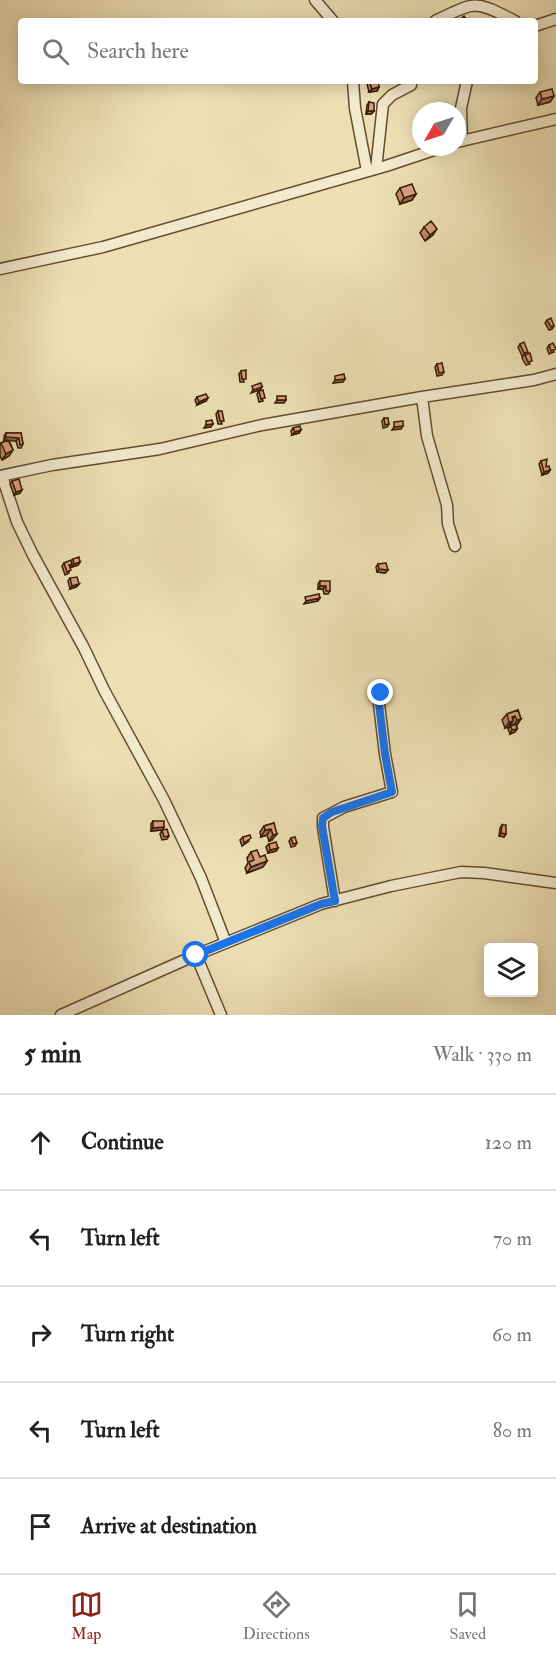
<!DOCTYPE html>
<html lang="en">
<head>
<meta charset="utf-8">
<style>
	:root { --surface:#fff; --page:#f2f2f2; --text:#222; --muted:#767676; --line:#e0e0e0; --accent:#8f2418 }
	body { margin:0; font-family:"IM FELL Double Pica",serif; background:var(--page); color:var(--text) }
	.controls { position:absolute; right:18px; bottom:18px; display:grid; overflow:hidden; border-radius:6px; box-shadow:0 3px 15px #0003 }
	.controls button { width:54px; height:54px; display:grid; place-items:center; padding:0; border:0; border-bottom:2px solid var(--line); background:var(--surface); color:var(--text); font:30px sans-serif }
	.compass { position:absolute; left:412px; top:102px; width:54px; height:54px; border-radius:50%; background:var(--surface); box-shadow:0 3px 15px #0003; rotate:231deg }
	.stop { position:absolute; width:18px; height:18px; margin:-14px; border:4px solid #1a73e8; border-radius:50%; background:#fff }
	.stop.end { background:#1a73e8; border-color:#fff; box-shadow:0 2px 6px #0008 }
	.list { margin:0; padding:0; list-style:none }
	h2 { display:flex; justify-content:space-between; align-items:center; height:78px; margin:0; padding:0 24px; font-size:26px }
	h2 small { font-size:20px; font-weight:400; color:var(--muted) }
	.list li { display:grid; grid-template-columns:39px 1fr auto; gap:18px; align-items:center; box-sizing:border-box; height:96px; padding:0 24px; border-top:2px solid var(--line) }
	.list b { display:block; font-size:22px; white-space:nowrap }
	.list em { font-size:20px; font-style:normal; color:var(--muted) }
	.icon { flex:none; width:33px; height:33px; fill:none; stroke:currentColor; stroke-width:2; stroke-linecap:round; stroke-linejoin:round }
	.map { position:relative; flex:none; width:556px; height:1015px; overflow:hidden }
	.search { position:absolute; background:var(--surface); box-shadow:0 3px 15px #0003; left:18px; right:18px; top:18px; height:66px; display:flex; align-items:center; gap:15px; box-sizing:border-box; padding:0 21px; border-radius:6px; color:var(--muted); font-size:22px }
	.sheet { height:558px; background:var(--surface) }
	nav { display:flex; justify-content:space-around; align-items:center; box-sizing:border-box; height:84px; border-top:2px solid var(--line); background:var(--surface); font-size:16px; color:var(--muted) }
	nav a { display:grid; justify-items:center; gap:3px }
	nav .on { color:var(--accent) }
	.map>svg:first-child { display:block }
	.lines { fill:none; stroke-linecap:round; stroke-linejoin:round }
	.minor-casing { stroke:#644b2e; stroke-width:13 }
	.minor { stroke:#f3eace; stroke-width:10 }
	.wall { fill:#bb8a72; stroke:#371a02; stroke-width:1.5 }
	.shaded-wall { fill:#98705c; stroke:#371a02; stroke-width:1.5 }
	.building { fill:#d9a084; stroke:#371a02; stroke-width:1.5 }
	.route { stroke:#1a73e8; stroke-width:8 }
</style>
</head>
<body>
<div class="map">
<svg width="556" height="1015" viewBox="0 0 556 1015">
	<rect width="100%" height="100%" fill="#eddfb4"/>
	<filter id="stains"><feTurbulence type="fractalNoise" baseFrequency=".00333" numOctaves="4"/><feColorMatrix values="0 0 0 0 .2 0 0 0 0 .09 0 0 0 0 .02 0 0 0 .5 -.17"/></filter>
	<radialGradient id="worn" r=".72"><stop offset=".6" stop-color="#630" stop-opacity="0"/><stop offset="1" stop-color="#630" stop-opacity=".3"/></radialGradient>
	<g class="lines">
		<defs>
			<path id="minor" d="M315,0L333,21
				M435,21C477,1 474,0 515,21
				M535,26L556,19
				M353,81L355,108L367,171
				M462,141L461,108L467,81
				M457,142L556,119
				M376,169L383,104L392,95L411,85
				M0,269L103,247L386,166L443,147
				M422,397L427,436L447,505L448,524L455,546
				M0,476L52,465L160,449L262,425L422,397L534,380L556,374
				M2,476L17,522L33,555L84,648L104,690L164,800L201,878L226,943
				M335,901L323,827V818L344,807L392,792L385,754L379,704L381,693L385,688
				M196,955L221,1015
				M61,1015L196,955L321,904L391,886L461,872L484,873L556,883"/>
		</defs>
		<use href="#minor" class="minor-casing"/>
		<use href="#minor" class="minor"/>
	</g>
	<path class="wall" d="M369,81L379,87L377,91L369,92L367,84Z
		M540,92L554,96L550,102L538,105L536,98Z
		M369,102L374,111L371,114H366L367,105Z
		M400,188L416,194L412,200L400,204L396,194Z
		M424,227L433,235L425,241L420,233Z
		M547,320L554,326L552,329L549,330L545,323Z
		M520,344L530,364L526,365L522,358L524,355L522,356L518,347Z
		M549,345L554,352L549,354L547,348Z
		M437,364L444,372L442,375L437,376L435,367Z
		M241,371L244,382H240L239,374Z
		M259,391L263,401L259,402L257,394Z
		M197,397L206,401L197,405L195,400Z
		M218,411L222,424H218L216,414Z
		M384,418L389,424L387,427L383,428L382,421Z
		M293,428L299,433L292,435L291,431Z
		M6,433H21L23,444L21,448H18L16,441L9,440L13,450L9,456L2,460L0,456V445L1,443L7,440H4V436Z
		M541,461L550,470L548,473L542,475L539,464Z
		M12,481L20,493L14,495L10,484Z
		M73,559L80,562L78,565L72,567V565L70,567L69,573L65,575L62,566L64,563L71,561Z
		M378,564L388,570L385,573L377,572L376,567Z
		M70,578L79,584L76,587L70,589L68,581Z
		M320,581L330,591L328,594H324L323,589H318V584Z
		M518,710L521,719L517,725V729L515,732L510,734L508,729L512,725V723L508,727L505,728L502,720L507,714Z
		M153,821L164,827L162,830L151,831V824Z
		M274,823L272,840L269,841L267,835L261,837L260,832L264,826Z
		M502,825L504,837L499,836L500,828Z
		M162,830L169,836L167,839L162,840L160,834Z
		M243,837L249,841L242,846L240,840Z
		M291,838L297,843L295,846L291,847L289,841Z
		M269,844L278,848L276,851L268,853L266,847Z
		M251,852L267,861L263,867L247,873L245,868L248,863L247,858Z"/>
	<path class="shaded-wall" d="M379,87L377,91L369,92L372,89Z
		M554,96L550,102L538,105L542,99Z
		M368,111H374L371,114H366Z
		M416,194L412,200L400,204L404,198Z
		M437,229L433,235L425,241L430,235Z
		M345,379L343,382L333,383L335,380Z
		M262,387L260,390L251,393L253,390Z
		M208,398L206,401L197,405L199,402Z
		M277,400H286L284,403H275Z
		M213,424L211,427L204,428L206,425Z
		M403,426L401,429L392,430L394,427Z
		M301,430L299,433L292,435L295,432Z
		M6,437L19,438L16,441L4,440Z
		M13,450L9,456L2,460L6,454Z
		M550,470L548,473L542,475L544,472Z
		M22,490L20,493L14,495L16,492Z
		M80,562L78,565L72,567L74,564Z
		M379,569L388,570L385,573L377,572Z
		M79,584L76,587L70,589L72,586Z
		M320,586H326L323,589H318Z
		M320,598L318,601L304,604L306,601Z
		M515,716L508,727L505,728L512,717Z
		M521,719L516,725L513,726L517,720Z
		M517,729L515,732L510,734L512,730Z
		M164,827L162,830L151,831L153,828Z
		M271,829L267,835L261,837L265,830Z
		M501,833L506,834L504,837L499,836Z
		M277,834L272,840L269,841L273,835Z
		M278,848L276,851L268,853L270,850Z
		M267,861L263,867L247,873L251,867Z"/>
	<path class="building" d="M464,16L467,20L464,21H458Z
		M369,81H378L379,87L372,89Z
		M552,89L554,96L542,99L540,92Z
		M369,102L374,103V111H368Z
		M412,184L416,194L404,198L400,188Z
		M431,221L437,229L430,235L424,227Z
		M551,318L554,326L551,327L547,320Z
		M524,342L528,352L524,353L520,344Z
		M553,343L556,349L551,351L549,345Z
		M530,353L532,361L528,362L525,355Z
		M442,363L444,372L439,373L437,364Z
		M246,370V379H242L241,371Z
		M344,374L345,379L335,380V376Z
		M261,383L262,387L253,390L252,386Z
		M263,390L265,398L261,399L259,391Z
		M206,394L208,398L199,402L197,397Z
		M277,396H286V400H277Z
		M218,411H222L224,421H220Z
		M384,418H388L389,424L385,425Z
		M212,420L213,424L206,425V421Z
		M403,421V426L394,427V422Z
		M300,426L301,430L295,432L293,428Z
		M6,433H21L23,444L20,445L19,438L6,437Z
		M8,440L13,450L6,454L1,443Z
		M547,459L546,467L549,466L550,470L544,472L541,461Z
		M19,479L22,490L16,492L12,481Z
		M79,557L80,562L74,564L73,559Z
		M71,560L72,564L69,565L71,570L67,572L64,563Z
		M386,563L388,570L379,569L378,564Z
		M77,577L79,584L72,586L70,578Z
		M320,581H330V591H326V586H320Z
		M319,594L320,598L306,601L305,597Z
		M518,710L521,719L517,720L515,716L512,717L513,721L509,722L507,714Z
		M516,724L517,729L512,730L511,726Z
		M153,821H164V827L153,828Z
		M274,823L277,834L273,835L271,829L265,830L264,826Z
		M502,825H506V834L501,833Z
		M167,829L169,836L164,837L162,830Z
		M250,835L251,838L244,843L243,837Z
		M295,837L297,843L293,844L291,838Z
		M276,842L278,848L270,850L269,844Z
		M257,850L260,857L265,855L267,861L251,867L249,862L254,860L251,852Z"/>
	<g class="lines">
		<path class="route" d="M196,955L321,904L335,901L322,826L323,818L332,812L392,792L385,754L379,704L381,693"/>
	</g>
	<rect width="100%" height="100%" filter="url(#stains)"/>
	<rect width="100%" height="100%" fill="url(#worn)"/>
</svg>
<div class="controls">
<button><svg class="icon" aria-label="layers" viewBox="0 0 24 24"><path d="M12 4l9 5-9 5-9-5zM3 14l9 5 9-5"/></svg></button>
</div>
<svg class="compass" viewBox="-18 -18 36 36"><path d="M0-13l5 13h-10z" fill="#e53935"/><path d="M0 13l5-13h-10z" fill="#767676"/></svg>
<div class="stop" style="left:196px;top:955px"></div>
<div class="stop end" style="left:381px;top:693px"></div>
<div class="search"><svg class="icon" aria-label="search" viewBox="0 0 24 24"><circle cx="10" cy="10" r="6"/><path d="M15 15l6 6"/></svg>Search here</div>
</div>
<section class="sheet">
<h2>5 min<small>Walk · 330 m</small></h2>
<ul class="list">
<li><svg class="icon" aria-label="ahead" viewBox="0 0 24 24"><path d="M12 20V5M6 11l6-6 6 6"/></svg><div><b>Continue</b></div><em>120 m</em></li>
<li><svg class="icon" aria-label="left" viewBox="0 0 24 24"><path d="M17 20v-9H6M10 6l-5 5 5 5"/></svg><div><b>Turn left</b></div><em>70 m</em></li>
<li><svg class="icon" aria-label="right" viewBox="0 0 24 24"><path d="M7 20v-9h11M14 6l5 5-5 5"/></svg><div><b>Turn right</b></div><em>60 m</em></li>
<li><svg class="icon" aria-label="left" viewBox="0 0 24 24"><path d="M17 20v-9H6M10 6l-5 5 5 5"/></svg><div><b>Turn left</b></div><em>80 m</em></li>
<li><svg class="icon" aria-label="arrive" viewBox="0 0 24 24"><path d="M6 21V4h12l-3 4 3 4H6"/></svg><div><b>Arrive at destination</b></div></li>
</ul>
</section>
<nav>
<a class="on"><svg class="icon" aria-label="map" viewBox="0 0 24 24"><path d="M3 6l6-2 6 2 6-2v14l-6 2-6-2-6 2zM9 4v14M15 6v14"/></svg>Map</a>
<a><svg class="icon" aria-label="directions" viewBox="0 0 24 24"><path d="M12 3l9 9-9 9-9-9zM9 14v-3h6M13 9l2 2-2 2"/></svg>Directions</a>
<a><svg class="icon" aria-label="saved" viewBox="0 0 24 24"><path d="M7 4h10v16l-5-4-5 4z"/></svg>Saved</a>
</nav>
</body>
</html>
